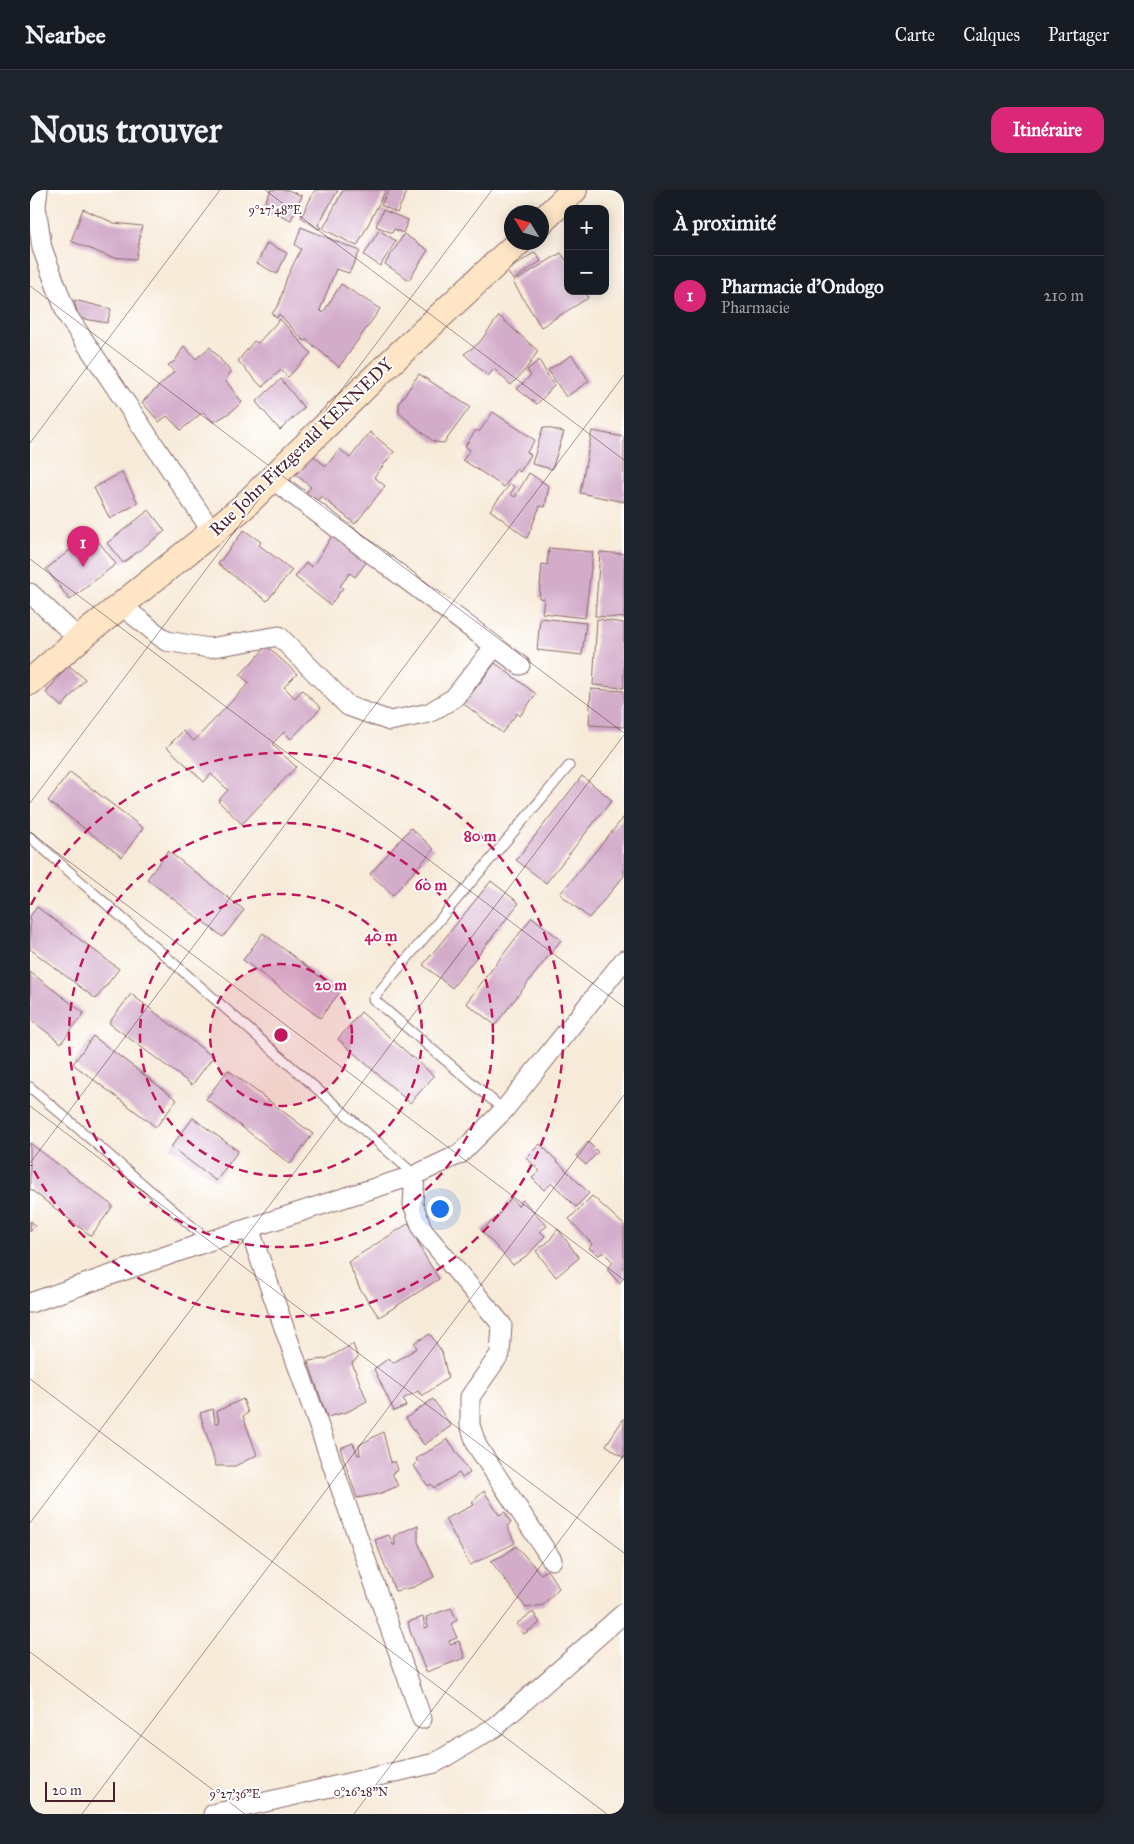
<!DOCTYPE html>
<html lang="fr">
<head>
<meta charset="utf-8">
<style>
	:root { --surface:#171b24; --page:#20242c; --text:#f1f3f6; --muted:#9ea1a6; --line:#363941; --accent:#db2777 }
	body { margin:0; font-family:"IM FELL Great Primer",serif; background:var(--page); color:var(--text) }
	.controls { position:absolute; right:15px; top:15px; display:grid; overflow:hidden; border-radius:10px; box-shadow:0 2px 12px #0003 }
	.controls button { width:45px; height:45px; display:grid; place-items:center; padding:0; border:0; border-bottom:1px solid var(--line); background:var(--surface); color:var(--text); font:25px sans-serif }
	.compass { position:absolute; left:474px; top:15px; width:45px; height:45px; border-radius:50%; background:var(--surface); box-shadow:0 2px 12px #0003; rotate:307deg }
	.scale { position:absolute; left:15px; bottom:12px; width:70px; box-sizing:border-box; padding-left:5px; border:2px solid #4a1f2b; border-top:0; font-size:14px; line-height:18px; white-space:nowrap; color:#4a1f2b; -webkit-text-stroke:4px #fff; paint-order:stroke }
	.you { position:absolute; left:409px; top:1018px; width:18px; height:18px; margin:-12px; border:4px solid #fff; border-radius:50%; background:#1a73e8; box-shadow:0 0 0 8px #1a73e833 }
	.badge { display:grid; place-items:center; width:32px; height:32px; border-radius:50%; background:var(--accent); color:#fff; font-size:16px; font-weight:700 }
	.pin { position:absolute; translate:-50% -41px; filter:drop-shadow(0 1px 2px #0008) }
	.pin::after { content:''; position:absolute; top:26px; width:18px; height:15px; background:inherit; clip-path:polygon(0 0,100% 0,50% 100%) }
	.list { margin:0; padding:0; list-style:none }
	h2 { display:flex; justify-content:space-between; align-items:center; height:65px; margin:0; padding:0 20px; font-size:21px }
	h2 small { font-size:16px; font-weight:400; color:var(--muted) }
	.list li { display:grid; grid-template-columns:32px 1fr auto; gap:15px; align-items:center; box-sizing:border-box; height:80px; padding:0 20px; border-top:1px solid var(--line) }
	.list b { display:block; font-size:19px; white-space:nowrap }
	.list p { margin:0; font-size:16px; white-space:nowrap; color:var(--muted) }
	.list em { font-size:16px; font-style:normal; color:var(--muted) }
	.map { position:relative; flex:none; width:594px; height:1624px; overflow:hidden; border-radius:15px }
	header { display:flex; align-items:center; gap:30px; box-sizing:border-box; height:70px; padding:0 25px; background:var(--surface); border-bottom:1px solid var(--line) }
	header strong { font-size:24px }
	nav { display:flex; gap:28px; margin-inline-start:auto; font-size:18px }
	.intro { display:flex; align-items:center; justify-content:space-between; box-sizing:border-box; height:120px; padding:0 30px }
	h1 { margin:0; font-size:35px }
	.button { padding:12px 22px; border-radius:15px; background:var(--accent); color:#fff; font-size:18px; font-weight:700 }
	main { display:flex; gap:30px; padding:0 30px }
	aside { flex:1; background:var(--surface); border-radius:15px; box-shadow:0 2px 12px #0003 }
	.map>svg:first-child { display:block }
	.building { fill:#d3acca }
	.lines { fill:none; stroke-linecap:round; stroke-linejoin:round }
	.lane-casing { stroke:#876668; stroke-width:11 }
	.street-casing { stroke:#876668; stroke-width:21 }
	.secondary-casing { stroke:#876668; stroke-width:28 }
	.lane { stroke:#fff; stroke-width:9 }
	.street { stroke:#fff; stroke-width:19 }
	.secondary { stroke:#fde5c5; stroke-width:26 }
	.ticks { fill:none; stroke:#4a1f2b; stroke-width:1; stroke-opacity:0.45 }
	.ring { fill:none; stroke:#c2185b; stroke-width:2.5; stroke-dasharray:9 6 }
	.labels { text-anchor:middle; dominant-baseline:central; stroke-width:4; stroke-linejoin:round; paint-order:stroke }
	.street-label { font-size:18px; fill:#4a1f2b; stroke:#fff }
	.ticks-label { font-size:12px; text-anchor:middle; fill:#4a1f2b; stroke:#fff; stroke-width:4; stroke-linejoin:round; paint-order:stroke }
	.centre { fill:#c2185b; stroke:#fff; stroke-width:2.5 }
	.ring-label { font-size:15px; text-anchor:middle; font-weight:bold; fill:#c2185b; stroke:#fff; stroke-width:4; stroke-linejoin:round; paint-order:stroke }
</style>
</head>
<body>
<header>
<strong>Nearbee</strong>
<nav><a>Carte</a><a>Calques</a><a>Partager</a></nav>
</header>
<div class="intro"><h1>Nous trouver</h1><a class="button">Itinéraire</a></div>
<main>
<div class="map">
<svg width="594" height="1624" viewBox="0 0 594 1624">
	<rect width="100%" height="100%" fill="#fff"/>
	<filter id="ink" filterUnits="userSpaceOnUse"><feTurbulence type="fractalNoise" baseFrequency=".02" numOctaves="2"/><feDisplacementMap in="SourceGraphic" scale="10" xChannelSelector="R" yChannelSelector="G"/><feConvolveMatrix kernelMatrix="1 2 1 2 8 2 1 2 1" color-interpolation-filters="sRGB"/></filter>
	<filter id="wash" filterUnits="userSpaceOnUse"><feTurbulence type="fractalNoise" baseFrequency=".0096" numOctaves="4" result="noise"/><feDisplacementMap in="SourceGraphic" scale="20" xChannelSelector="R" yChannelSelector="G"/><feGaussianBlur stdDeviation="1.12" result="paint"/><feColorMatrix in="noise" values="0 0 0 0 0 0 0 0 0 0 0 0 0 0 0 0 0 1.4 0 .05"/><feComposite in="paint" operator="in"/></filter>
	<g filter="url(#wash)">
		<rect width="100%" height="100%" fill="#f7ead8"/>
		<g id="blocks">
			<path class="building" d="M241,0H258L272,6L261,30L233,17Z
				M285,0H308L288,35L291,38L288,39L271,27Z
				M313,0H356L327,56L293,39Z
				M359,0H378L367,23L351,15Z
				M53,19L84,33L112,36L106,69L80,67L41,51Z
				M353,20L378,30L373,43L364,39L362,43L346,36Z
				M271,37L330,61L319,83L306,79L290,120L293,123L311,94L350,119L309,177L277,150L274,151L249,124L247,128L242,124L249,114L257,87L271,59L265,55Z
				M349,40L366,51L350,76L334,65Z
				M374,44L398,60L379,90L355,74Z
				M237,53L257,63L247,84L227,73Z
				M505,62L511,71L483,90L477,81Z
				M531,63L538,73V101H555L558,108L511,137L483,92Z
				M44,110L81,119L77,133L49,128Z
				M469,126L508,161L496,179L481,195L464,179L458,186L434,164L449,153Z
				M250,129L281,163L258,187L251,180L232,197L208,171L224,151L228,153Z
				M154,156L166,169L180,157L201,182L195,190L212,212L201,222L184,232L173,222L151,240L137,226L129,232L112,212L144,182L138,175L145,171Z
				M542,165L559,191L536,207L518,180Z
				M509,170L524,196L507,214L487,199L501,185L497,180Z
				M389,184L440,217L414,253L404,252L369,223V213Z
				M251,189L274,218L250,240L226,212Z
				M463,222L505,250L497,262L501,265L495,274L490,282L486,279L474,297L433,270L440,260L435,256L446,240L449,242Z
				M513,237L534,242L522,279L502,274Z
				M562,241L594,247V312L550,303Z
				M340,242L364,262L344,287L355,296L325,334L291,306L287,311L276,303L281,297L264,283L280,264L296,276L310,259L320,268Z
				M92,282L108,313L80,329L64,298Z
				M499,283L519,296L515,317L510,316L497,348L460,320L480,294L485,297L480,304L485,307Z
				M119,320L135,341L93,373L77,353Z
				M214,340L231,352L229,355L262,380L237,411L188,374Z
				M62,343L86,374L40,410L16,379Z
				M304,343L338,370L325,387L320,383L310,396L313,398L300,415L265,387L276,373L282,377Z
				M519,358L563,362L555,428L512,423L514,409L509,408L512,374L517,375Z
				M570,362L594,364V428L565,426Z
				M510,428L556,433L552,465L507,460Z
				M567,429L594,433V498L563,495Z
				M237,456L267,484L254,497L265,508L272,500L291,518L261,549L254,542L242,554L266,577L212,634L188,611L198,600L181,584L174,592L137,557L153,541L164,551L219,493L210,485Z
				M465,473L506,504L490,526L487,523L472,543L434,514Z
				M38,475L55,489L32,517L16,503Z
				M561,499L594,501V537L559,535Z
				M40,582L113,638L92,667L18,611Z
				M552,586L582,610L516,693L486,670Z
				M594,627V686L559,728L530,704Z
				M381,638L404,659L363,705L340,684Z
				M138,661L214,720L193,747L117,689Z
				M461,691L489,713L422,798L393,775Z
				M7,717L89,779L66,809L0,759V726Z
				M502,727L531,750L465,835L436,813Z
				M233,743L310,802L290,828L213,770Z
				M0,782L54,823L31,853L0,829Z
				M101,804L183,867L162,895L79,833Z
				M331,822L404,886L380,913L308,849Z
				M63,846L147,910L126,937L43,874Z
				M198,880L283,944L260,974L176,909Z
				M163,928L208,961L186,991L141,957Z
				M558,952L568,962L556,975L546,966Z
				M0,953L83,1016L61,1046L0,999Z
				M510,954L559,1003L546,1017L522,993L514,1000L502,988L510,981L496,968Z
				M562,1006L594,1035V1088L589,1093L577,1079L583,1072L573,1062L569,1065L559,1058L562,1054L539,1029Z
				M481,1008L488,1016L493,1010L517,1036L510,1041L515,1046L499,1064L483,1075L451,1040L467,1027Z
				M0,1031L5,1035L0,1042Z
				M379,1033L393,1063L409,1089L349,1127L330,1099L318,1072Z
				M528,1039L549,1068L526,1087L506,1061L518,1052Z
				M400,1144L412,1162L418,1188L392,1206L388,1201L373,1209L376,1216L364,1221L344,1179L359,1168L363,1173L387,1158L384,1153Z
				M323,1154L328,1168L322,1173L337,1211L317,1222L297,1227L278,1171L296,1169Z
				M213,1209L218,1223L213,1226L227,1265L205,1276H186L170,1223L183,1219L185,1233H189L187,1221Z
				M403,1209L421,1236L394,1255L376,1228Z
				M594,1228V1268L576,1255Z
				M353,1242L361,1273L365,1271L368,1280L362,1283L368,1296L349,1304L327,1308L310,1258L323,1253L328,1265H330L329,1255Z
				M418,1249L440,1283L432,1288L429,1283L404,1298L401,1294L398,1296L384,1276L388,1272L386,1269Z
				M454,1301L469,1325L475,1322L481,1333L477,1336L485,1353L440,1375L415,1329L444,1315L442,1312Z
				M388,1335V1352L404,1387L384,1397L365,1401L345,1350L359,1345L363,1355H365L364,1346Z
				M486,1356L511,1384L517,1380L529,1398L513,1415L496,1418L461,1371L474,1365Z
				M421,1418L427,1430L421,1434L427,1448L419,1451L420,1454L429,1451L435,1468L396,1482L380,1441L378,1432L393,1427L395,1438L398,1437L396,1427Z
				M503,1422L510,1433L494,1444L486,1434Z"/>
		</g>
	</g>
	<g filter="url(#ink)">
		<use href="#blocks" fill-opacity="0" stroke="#876668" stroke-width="1"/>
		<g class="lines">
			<defs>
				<path id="lane" d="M0,647L385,985
					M0,897L179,1051
					M474,920L343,809L539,576"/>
				<path id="street" d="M8,0L6,16L12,58L37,125L183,343
					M242,289L490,475
					M0,403L49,449
					M92,416L136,451L179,458L249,446L318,516L360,531L399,523L424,508L465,456
					M385,985L383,1014L393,1041L472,1135L470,1164L440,1207V1235L447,1256L522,1370
					M219,1038L392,1529
					M0,1113L179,1051L385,985L430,964L474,920L594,770
					M183,1624L405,1573L465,1537L594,1423"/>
				<path id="secondary" d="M512,31L544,0
					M0,492L49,449L212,318L346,186L489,52"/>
			</defs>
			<use href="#lane" class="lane-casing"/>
			<use href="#street" class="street-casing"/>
			<use href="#secondary" class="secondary-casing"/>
			<use href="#lane" class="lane"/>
			<use href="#street" class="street"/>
			<use href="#secondary" class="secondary"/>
		</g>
	</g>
	<path class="ticks" d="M235,0L594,270M0,96L594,543M0,253L190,0M0,369L594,817M0,613L462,0M0,642L594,1090M0,916L594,1363M0,973L594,185M0,1189L577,1624M0,1333L594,545M0,1462L215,1624M52,1624L594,905M324,1624L594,1265"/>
	<circle cx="251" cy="845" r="71" fill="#c2185b" fill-opacity=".12"/>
	<g class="ring">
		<circle cx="251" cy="845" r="71"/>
		<circle cx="251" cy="845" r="141"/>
		<circle cx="251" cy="845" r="212"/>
		<path d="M1 715A282 282 0 1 1 1 975"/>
	</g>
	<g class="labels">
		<g class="street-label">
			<text transform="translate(271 257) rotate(-44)">Rue John Fitzgerald KENNEDY</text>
		</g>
	</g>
	<g class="ticks-label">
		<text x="245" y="24">9°27'48"E</text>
		<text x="331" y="1606">0°26'28"N</text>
		<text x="205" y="1608">9°27'36"E</text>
	</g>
	<circle cx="251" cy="845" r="8" class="centre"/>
	<g class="ring-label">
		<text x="450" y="651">80 m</text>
		<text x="401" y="700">60 m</text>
		<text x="351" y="751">40 m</text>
		<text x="301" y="800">20 m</text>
	</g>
</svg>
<div class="controls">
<button>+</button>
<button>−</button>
</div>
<svg class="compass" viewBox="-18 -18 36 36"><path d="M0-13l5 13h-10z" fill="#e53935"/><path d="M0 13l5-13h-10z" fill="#9ea1a6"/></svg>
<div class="scale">20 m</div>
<div class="you"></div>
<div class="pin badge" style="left:53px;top:377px">1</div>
</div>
<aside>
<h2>À proximité<small></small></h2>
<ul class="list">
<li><span class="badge">1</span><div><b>Pharmacie d'Ondogo</b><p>Pharmacie</p></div><em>210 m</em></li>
</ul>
</aside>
</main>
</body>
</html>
